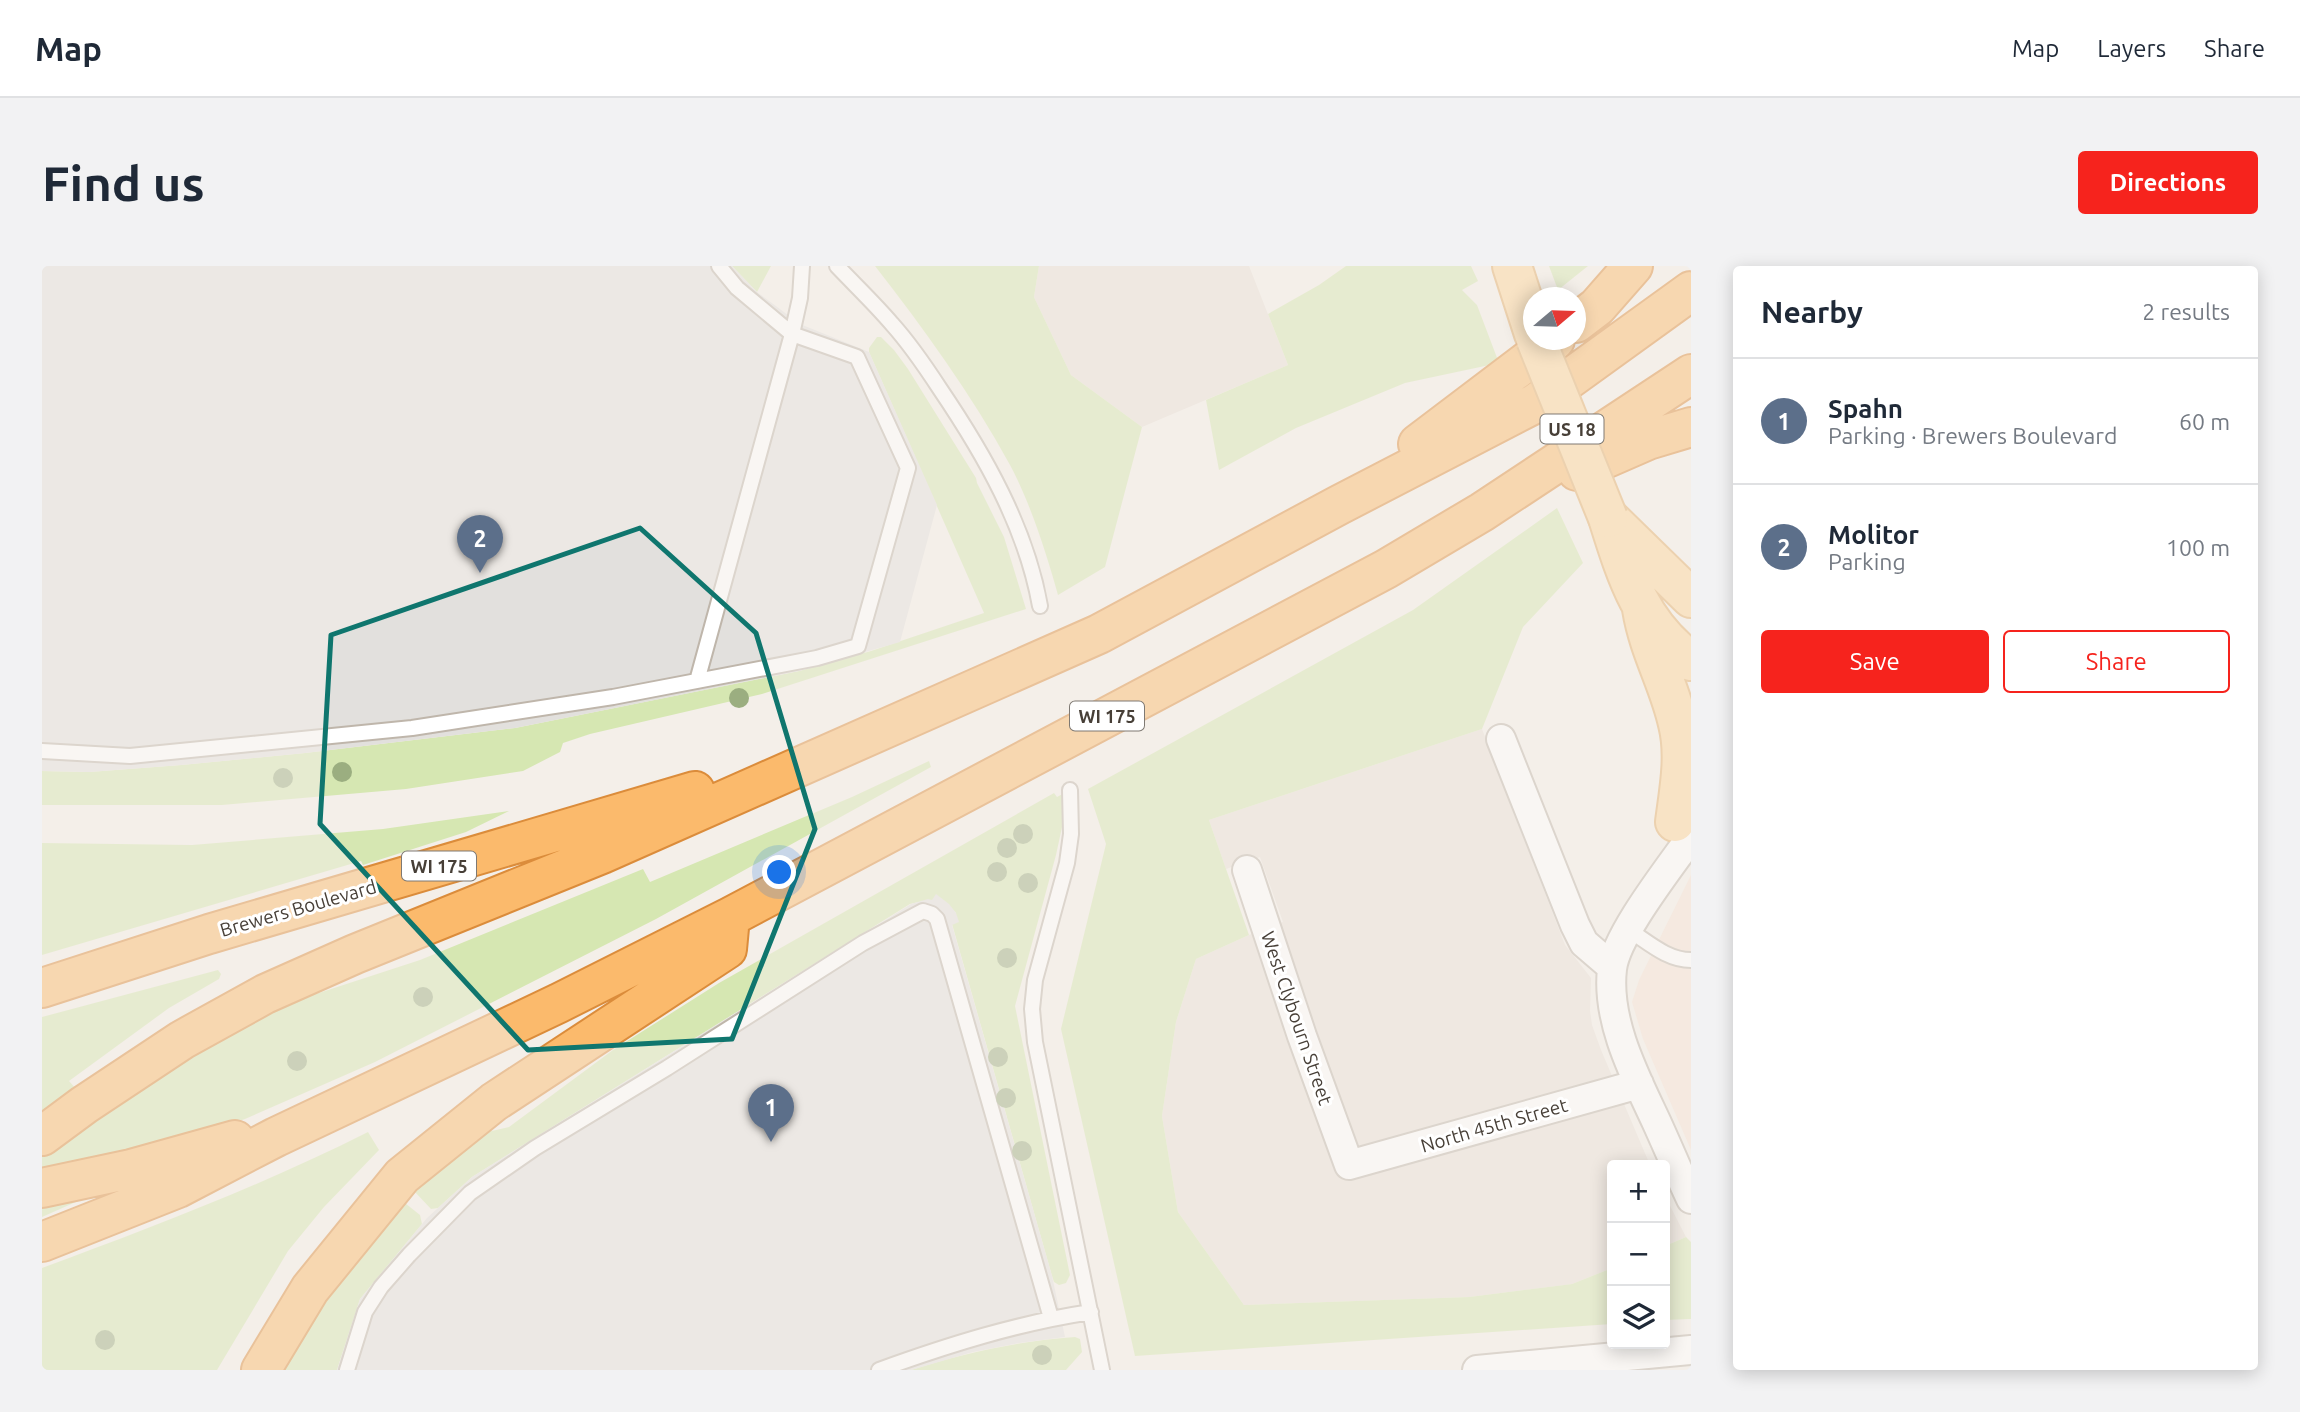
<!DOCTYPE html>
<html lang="en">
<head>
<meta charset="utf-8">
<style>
	:root { --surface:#fff; --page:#f2f2f3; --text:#1f2937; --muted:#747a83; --line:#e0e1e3; --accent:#f6231d }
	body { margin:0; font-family:Ubuntu,sans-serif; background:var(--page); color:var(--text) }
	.controls { position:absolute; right:21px; bottom:21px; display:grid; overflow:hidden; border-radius:7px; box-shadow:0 4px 18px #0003 }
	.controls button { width:63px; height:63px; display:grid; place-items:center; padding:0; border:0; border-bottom:2px solid var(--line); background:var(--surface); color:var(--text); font:35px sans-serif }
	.compass { position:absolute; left:1481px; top:21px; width:63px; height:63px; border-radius:50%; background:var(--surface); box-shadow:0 4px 18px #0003; rotate:71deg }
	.you { position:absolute; left:738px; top:607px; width:24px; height:24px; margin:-18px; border:5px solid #fff; border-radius:50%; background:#1a73e8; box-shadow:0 0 0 10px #1a73e833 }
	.badge { display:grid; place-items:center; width:46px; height:46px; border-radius:50%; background:var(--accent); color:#fff; font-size:23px; font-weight:700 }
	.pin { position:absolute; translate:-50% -58px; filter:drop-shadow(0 2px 4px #0008) }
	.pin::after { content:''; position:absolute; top:37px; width:24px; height:21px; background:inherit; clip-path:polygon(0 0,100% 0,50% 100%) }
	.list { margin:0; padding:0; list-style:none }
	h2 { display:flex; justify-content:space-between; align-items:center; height:91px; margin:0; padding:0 28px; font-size:30px }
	h2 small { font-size:23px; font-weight:400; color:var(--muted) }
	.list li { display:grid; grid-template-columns:46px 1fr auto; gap:21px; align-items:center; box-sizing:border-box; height:126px; padding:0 28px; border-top:2px solid var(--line) }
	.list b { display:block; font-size:26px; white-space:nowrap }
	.list p { margin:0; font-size:23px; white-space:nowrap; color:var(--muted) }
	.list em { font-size:23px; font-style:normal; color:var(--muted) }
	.actions { display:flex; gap:14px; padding:21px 28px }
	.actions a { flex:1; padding:16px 0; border:2px solid var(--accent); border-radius:7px; text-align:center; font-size:24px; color:var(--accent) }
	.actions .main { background:var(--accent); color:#fff }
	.icon { flex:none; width:38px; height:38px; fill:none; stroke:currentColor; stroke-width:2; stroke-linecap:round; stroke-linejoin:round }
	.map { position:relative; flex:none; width:1649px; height:1104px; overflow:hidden; border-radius:7px }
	header { display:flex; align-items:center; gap:42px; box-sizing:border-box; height:98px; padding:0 35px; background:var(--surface); border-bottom:2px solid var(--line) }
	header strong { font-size:33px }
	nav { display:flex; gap:38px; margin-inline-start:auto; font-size:24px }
	.intro { display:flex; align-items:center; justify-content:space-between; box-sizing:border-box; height:168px; padding:0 42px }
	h1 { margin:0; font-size:49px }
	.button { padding:18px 32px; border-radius:7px; background:var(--accent); color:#fff; font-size:24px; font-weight:700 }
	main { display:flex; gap:42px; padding:0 42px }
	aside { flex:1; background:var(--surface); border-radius:7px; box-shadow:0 4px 18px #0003 }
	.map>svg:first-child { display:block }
	.residential { fill:#e8e0d7 }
	.commercial { fill:#f5e3d4 }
	.green { fill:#d6e7b2 }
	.parking { fill:#e2e0dd }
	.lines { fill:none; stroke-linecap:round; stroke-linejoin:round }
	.service-casing { stroke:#bfb6ab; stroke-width:18 }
	.minor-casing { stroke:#bfb6ab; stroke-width:32 }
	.primary-casing { stroke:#e2ae68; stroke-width:42 }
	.motorway-casing { stroke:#db8c3b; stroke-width:42 }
	.service { stroke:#fff; stroke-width:14 }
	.minor { stroke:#fff; stroke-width:28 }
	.primary { stroke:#fcd499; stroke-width:38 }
	.motorway { stroke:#fbba6c; stroke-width:38 }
	.primary-bridge-casing { stroke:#e2ae68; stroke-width:42; stroke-linecap:butt }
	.primary-bridge { stroke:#fcd499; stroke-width:38 }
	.tree { fill:#9bae80 }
	.marked { fill:none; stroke:#0f766e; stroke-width:5; stroke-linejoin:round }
	.labels { text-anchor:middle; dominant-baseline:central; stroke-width:6; stroke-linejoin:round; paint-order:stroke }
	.shield { fill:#fff; stroke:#7e7973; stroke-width:2 }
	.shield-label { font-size:18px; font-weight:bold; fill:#473f37 }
	.street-label { font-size:19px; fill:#473f37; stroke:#fff }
</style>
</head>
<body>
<header>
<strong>Map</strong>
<nav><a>Map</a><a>Layers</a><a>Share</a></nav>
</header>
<div class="intro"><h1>Find us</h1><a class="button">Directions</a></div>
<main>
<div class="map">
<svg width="1649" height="1104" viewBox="0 0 1649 1104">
	<rect width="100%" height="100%" fill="#f4efe9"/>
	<path class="residential" d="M997,0H1207L1246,99L1100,161L1029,109L992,31Z
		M1440,463L1523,679L1549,712L1548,745L1550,759L1559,784L1608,899H1570V1002L1530,1018L1427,1031L1202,1039L1136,946L1120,850L1134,756L1154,693L1207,669L1241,656L1218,591L1184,603L1167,554Z
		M1623,930L1644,971L1623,980Z"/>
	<path class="commercial" d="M1649,609V884L1601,773L1590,736L1597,714Z"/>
	<path class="green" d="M690,0H729L715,26Z
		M833,0H997L992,31L1029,109L1100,161L1063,301L1016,329C1005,289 988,236 968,199C930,129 882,63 833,0Z
		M1304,0H1429L1436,15L1420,24L1435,39L1457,97L1363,117L1254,162L1177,204L1164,134L1246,99L1226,48L1277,19Z
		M1507,0H1546L1516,24Z
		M835,71H839L852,84L866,103L934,212L935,217L962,271L984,343L720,428L548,468L521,477L518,486L481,505L364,523L180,539H0V505L47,506L139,499L263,487L473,462L757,405L829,385L942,347L827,86V82Z
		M1515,242L1541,297L1481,361L1440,463L1167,554L1207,669L1154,693L1134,756L1120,850L1136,946L1202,1039L1427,1031L1530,1018L1570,1002V1058L1093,1090L1019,763L1064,578L1046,523L1371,344Z
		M887,495L889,501L614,653L333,796L203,853L108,885L0,906V751L176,704L179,708L177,713L127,742L27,815L59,851L137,796L240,739L378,694L601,603L608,616L810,531Z
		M1028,524L1014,589L973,740L1028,1009L1024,1017L1017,1019L1012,1016L1010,1010L910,658L914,647C902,632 886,633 868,638L430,911L396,942L389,943L372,925L424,871L467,861L571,784L677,717L1012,527L1015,531Z
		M467,545L424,566L321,599L319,595L0,689V577L150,579L341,563Z
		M326,866L337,884L282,941L246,985L175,1104H0V1002C111,961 221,919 326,866Z
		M60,921L61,924L0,951V941Z
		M358,933L378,949L380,958L318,1033L295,1104H232Z
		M1644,971L1649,976V1053L1623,1054V980Z
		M1033,1071L1038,1073L1040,1086L1024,1104H869C922,1087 976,1075 1033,1071Z"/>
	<path class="parking" d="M0,0H690L715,26L758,58L827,86L895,239L858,376L757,405L473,462L263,487L139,499L47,506L0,505Z
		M894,628L907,638L914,647L917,656L910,659L1010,1010L1023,1071L977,1077L931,1086L869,1104H295L318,1033L385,952L430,911L869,638L886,633L890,634Z"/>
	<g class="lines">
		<defs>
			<path id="service" d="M795,0C813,19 833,38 850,58C868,78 883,100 898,123C942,188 984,261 998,340
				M655,415L750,68L758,32L760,0
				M0,485L88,490L370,462L571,431L775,392L816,380L866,202L815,91L750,68L695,22L677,0
				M1028,524L1029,568L1025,597L993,714L990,743L993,776L1060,1104
				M1587,664C1606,676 1625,694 1649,694
				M305,1104L323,1046L339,1021L367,989L428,927L493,882L625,802L821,677L881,645L890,648L895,653L1009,1052
				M837,1104C906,1079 976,1057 1049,1046"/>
			<path id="minor" d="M1459,473L1533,659L1542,677L1570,701
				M1649,571C1628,601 1574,669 1570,703C1564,755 1593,810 1614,855C1626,881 1637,908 1649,933
				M1205,604L1260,770L1307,899L1597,818
				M1435,1104L1649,1084"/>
			<path id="primary" d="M1470,0L1492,68
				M1566,252C1584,309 1598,358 1649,395
				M1568,253L1649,332
				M1600,343C1607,386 1627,417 1636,458C1644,490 1637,525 1633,556"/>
			<path id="motorway" d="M1534,57L1555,41L1591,0
				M1376,178L1513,74
				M1535,205L1606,174L1649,161
				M0,722L167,668L653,525
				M0,870L42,839L140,774L223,728L313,688L560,588L1057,368L1297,239L1494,137L1649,25
				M0,922L89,903L193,874
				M0,976L136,922L234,871L517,737L688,651L1344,303L1440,246L1649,108
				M219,1104L268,1023L360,910L452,836L685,683L688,651"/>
		</defs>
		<use href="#service" class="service-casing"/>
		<use href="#minor" class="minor-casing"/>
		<use href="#primary" class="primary-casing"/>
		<use href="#motorway" class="motorway-casing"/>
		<use href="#service" class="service"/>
		<use href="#minor" class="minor"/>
		<use href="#primary" class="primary"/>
		<use href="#motorway" class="motorway"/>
		<defs>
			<path id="primary-bridge" d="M1494,74L1566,252"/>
		</defs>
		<use href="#primary-bridge" class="primary-bridge-casing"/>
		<use href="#primary-bridge" class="primary-bridge"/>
	</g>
	<g class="tree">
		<circle cx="697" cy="432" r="10"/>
		<circle cx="300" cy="506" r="10"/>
		<circle cx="241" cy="512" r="10"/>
		<circle cx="981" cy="568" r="10"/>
		<circle cx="965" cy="582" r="10"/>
		<circle cx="955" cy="606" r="10"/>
		<circle cx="986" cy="617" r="10"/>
		<circle cx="965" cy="692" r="10"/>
		<circle cx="381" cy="731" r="10"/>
		<circle cx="956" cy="791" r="10"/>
		<circle cx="255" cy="795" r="10"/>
		<circle cx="964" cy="832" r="10"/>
		<circle cx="980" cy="885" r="10"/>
		<circle cx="63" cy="1074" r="10"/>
		<circle cx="1000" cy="1089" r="10"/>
	</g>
	<path d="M0 0H1649V1104H0ZM598,262L714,367L773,563L690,773L486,784L278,558L289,369Z" fill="#f4efe9" fill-opacity=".55" fill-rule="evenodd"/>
	<path class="marked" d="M598,262L714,367L773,563L690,773L486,784L278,558L289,369Z"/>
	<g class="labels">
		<g class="shield">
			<rect x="1498.5" y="148.5" width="63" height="29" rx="5"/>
			<rect x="1028" y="435.5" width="74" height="29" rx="5"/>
			<rect x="360" y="585.5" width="74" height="29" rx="5"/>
		</g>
		<g class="shield-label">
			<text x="1530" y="163">US 18</text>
			<text x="1065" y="450">WI 175</text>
			<text x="397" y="600">WI 175</text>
		</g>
		<g class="street-label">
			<text transform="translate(256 642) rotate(-16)">Brewers Boulevard</text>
			<text transform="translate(1255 752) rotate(71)">West Clybourn Street</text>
			<text transform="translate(1452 859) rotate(-16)">North 45th Street</text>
		</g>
	</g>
</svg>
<div class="controls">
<button>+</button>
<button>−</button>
<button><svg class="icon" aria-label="layers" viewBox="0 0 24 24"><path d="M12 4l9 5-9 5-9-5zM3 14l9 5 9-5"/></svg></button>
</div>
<svg class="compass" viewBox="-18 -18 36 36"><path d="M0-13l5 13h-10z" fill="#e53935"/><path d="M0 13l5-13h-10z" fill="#747a83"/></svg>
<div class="you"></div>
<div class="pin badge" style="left:729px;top:876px;background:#5c6f8a">1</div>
<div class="pin badge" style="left:438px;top:307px;background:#5c6f8a">2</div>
</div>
<aside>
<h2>Nearby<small>2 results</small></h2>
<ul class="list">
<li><span class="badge" style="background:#5c6f8a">1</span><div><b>Spahn</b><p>Parking · Brewers Boulevard</p></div><em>60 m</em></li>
<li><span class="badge" style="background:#5c6f8a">2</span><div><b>Molitor</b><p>Parking</p></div><em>100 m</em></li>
</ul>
<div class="actions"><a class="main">Save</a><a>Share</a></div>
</aside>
</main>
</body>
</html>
